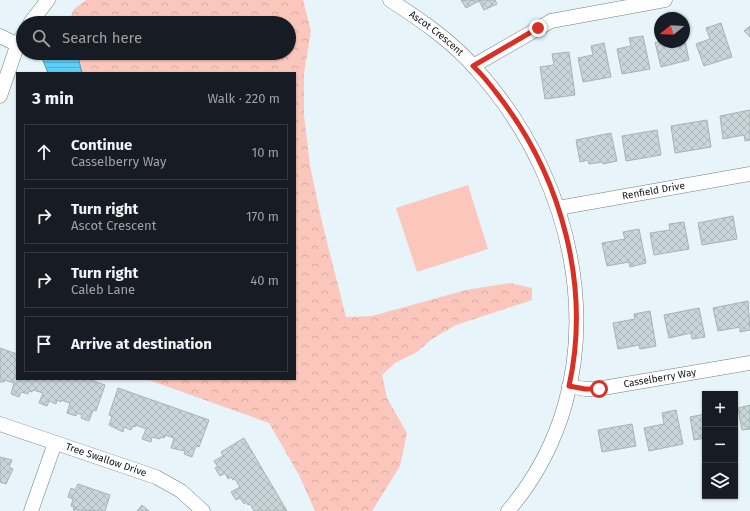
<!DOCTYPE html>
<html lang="en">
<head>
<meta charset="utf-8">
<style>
	:root { --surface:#171b24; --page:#242831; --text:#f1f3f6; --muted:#9ea1a6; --line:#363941 }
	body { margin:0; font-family:"Fira Sans",sans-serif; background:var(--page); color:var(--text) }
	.controls { position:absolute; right:12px; bottom:12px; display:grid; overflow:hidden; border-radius:0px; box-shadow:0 1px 3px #0004 }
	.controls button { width:36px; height:36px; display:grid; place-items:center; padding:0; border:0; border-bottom:1px solid var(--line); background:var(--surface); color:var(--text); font:20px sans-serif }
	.compass { position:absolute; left:654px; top:12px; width:36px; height:36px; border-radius:50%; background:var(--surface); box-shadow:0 1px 3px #0004; rotate:252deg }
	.stop { position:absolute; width:12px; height:12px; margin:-9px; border:3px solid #d93025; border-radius:50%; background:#fff }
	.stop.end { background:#d93025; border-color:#fff; box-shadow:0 1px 4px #0008 }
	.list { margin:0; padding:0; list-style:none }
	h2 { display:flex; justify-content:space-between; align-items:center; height:52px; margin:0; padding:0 16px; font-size:17px }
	h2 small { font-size:13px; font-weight:400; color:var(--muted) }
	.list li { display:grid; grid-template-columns:26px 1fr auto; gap:12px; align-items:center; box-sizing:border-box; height:56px; margin:0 8px 8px; padding:0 8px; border:1px solid var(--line); border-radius:0px }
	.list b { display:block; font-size:15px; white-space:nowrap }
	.list p { margin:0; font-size:13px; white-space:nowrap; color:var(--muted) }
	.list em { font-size:13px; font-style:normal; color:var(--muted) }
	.icon { flex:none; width:22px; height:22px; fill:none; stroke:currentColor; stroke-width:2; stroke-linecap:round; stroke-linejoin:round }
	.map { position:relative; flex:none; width:750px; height:511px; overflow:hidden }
	.search { position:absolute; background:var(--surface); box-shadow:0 1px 3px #0004; left:16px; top:16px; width:280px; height:44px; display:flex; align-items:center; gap:10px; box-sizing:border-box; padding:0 14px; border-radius:22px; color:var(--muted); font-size:15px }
	.panel { position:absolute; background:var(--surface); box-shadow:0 1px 3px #0004; left:16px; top:72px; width:280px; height:308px; border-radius:0px }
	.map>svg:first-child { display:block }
	.forest { fill:url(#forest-crowns) }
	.park { fill:#fbc7bc }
	.water { fill:url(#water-rules); stroke:#4698b4 }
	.building { fill:url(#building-cross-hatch); stroke:#a6b2b7 }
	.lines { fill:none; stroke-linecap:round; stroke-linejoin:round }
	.minor-casing { stroke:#737e83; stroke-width:15 }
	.minor { stroke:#fff; stroke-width:14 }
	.route { stroke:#d93025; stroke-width:5 }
	.labels { text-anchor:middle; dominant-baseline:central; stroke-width:4; stroke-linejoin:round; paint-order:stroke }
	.street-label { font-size:10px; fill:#101416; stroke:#fff }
</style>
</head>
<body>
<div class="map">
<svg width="750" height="511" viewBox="0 0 750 511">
	<defs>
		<pattern id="forest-crowns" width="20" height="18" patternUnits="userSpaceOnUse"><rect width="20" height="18" fill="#fbc7bc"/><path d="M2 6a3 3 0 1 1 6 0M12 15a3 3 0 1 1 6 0" fill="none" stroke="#d6aaa1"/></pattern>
		<pattern id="water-rules" width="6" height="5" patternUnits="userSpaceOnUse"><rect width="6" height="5" fill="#5dd0f7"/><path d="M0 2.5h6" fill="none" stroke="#50b2d3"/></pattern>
		<pattern id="building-cross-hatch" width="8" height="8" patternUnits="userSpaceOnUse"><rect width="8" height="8" fill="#c8d5da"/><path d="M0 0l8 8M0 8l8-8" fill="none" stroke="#abb6ba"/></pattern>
	</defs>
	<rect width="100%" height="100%" fill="#e7f4f9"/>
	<path class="forest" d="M86,0H303L311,31L304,73V115L310,166L322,222L346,317L372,316L466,290L510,283L532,288V300L456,325L432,339L417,352L395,363L382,375L387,398L407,433L400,466L372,511H315L299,475L269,423L146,379H295V73H47L53,53H289V23H68L74,9Z"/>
	<path class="park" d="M468,185L488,249L417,272L396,208Z"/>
	<path class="water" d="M45,53H77L82,73H48L42,58Z"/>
	<path class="building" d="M461,0H495L497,4L484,10L479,1L466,8Z
		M721,23L732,57L704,66L696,44L710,39L706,28Z
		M750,26V37L744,31Z
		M643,36L650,69L622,74L617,49L631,46L629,38Z
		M684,36L689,60L661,67L655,42H684Z
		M604,43L611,77L583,82L578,58L593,55L591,46Z
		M569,52L575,95L545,99L540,67L554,65L552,54Z
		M750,110V140L745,141L744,135L723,139L720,116Z
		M707,120L711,147L675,153L671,126Z
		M657,130L661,155L626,161L622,136Z
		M611,133L617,161L603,164V162L589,164L588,160L580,162L576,140Z
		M733,216L737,239L702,245L698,223Z
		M684,222L689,249L654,255L650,233L670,230L669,224Z
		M639,229L646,263L630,267L629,262L607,266L602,243L625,239L623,232Z
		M748,301L750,330L740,332V327L718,331L713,308Z
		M699,308L705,337L692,339L691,333L669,338L664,315Z
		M650,311L656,346L640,349L639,345L618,349L613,323L635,319L634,314Z
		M0,348L17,354V379H88L105,385L96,411L93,410L89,421L81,418L82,415L77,413L76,416L67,413L70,403L61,400V402L57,400L56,404L49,401L47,406L39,403L43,393L33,390L32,392L29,391L28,394L21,392L19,397L11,394L14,383L4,380V382H0Z
		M118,388L209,420L199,447L196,446L192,457L184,454L185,451L171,448L174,438L165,435L164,438L160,437V439L152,437L151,442L142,439L146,429L136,425L135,427L133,426L131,430L124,427L123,432L109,425L112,417L109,415Z
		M750,405V429L742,430L738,408Z
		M676,410L683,444L649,451L644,428L664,424L662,413Z
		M705,414V438L694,440L690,417Z
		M632,424L636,446L602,452L598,430Z
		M244,438L287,511H254L250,504L248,505L247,502L244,504L240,498L236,500L231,492L240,487L235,479L233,480L231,477L228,479L225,473L220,476L215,468L218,467L214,461L223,456L221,452Z
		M0,457L12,460L9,467L13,469L6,484L0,482Z
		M78,484L110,495L105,511L73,510L74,507L71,506L73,499L68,497L71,488L75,490Z
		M142,505L149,511H137Z"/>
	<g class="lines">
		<defs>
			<g id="minor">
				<path id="s1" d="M390,0C421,20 453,42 477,70C585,190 619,381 508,511"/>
				<path d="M30,23L48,0"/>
				<path d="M0,36L18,45"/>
				<path d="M473,66L551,21L665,0"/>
				<path d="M0,96L16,49L23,35"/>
				<path id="s2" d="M558,208L750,174"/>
				<path id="s3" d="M569,386L585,389H597L750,363"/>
				<path id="s4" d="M0,424L156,477L181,491L203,511"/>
				<path d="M31,511L55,443"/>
			</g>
		</defs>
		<use href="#minor" class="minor-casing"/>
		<use href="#minor" class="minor"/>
	</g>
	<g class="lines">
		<path class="route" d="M538,28L473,66C484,76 492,87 501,99C562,179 591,287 569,386L585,389H599"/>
	</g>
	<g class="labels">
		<g class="street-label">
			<text stroke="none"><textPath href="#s1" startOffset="57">Ascot Crescent</textPath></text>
			<text stroke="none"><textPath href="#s2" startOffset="97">Renfield Drive</textPath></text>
			<text stroke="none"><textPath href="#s3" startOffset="92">Casselberry Way</textPath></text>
			<text stroke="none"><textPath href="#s4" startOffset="112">Tree Swallow Drive</textPath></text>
		</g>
	</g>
</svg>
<div class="controls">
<button>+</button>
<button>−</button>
<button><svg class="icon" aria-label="layers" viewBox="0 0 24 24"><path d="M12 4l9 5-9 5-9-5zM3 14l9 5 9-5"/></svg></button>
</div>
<svg class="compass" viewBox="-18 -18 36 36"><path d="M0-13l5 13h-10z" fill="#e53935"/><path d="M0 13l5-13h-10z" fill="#9ea1a6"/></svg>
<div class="stop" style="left:599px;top:389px"></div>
<div class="stop end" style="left:538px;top:28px"></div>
<div class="search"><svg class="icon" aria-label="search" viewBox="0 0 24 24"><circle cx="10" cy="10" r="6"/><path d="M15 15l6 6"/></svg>Search here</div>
<section class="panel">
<h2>3 min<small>Walk · 220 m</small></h2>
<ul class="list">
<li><svg class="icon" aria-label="ahead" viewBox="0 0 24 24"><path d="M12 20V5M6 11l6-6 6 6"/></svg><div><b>Continue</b><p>Casselberry Way</p></div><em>10 m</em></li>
<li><svg class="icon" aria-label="right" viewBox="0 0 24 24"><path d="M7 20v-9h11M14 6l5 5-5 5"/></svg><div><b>Turn right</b><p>Ascot Crescent</p></div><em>170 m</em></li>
<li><svg class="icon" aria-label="right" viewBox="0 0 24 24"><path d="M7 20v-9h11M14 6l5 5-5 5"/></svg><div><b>Turn right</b><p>Caleb Lane</p></div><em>40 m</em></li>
<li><svg class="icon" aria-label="arrive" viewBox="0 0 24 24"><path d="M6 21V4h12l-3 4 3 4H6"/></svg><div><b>Arrive at destination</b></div></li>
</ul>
</section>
</div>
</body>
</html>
